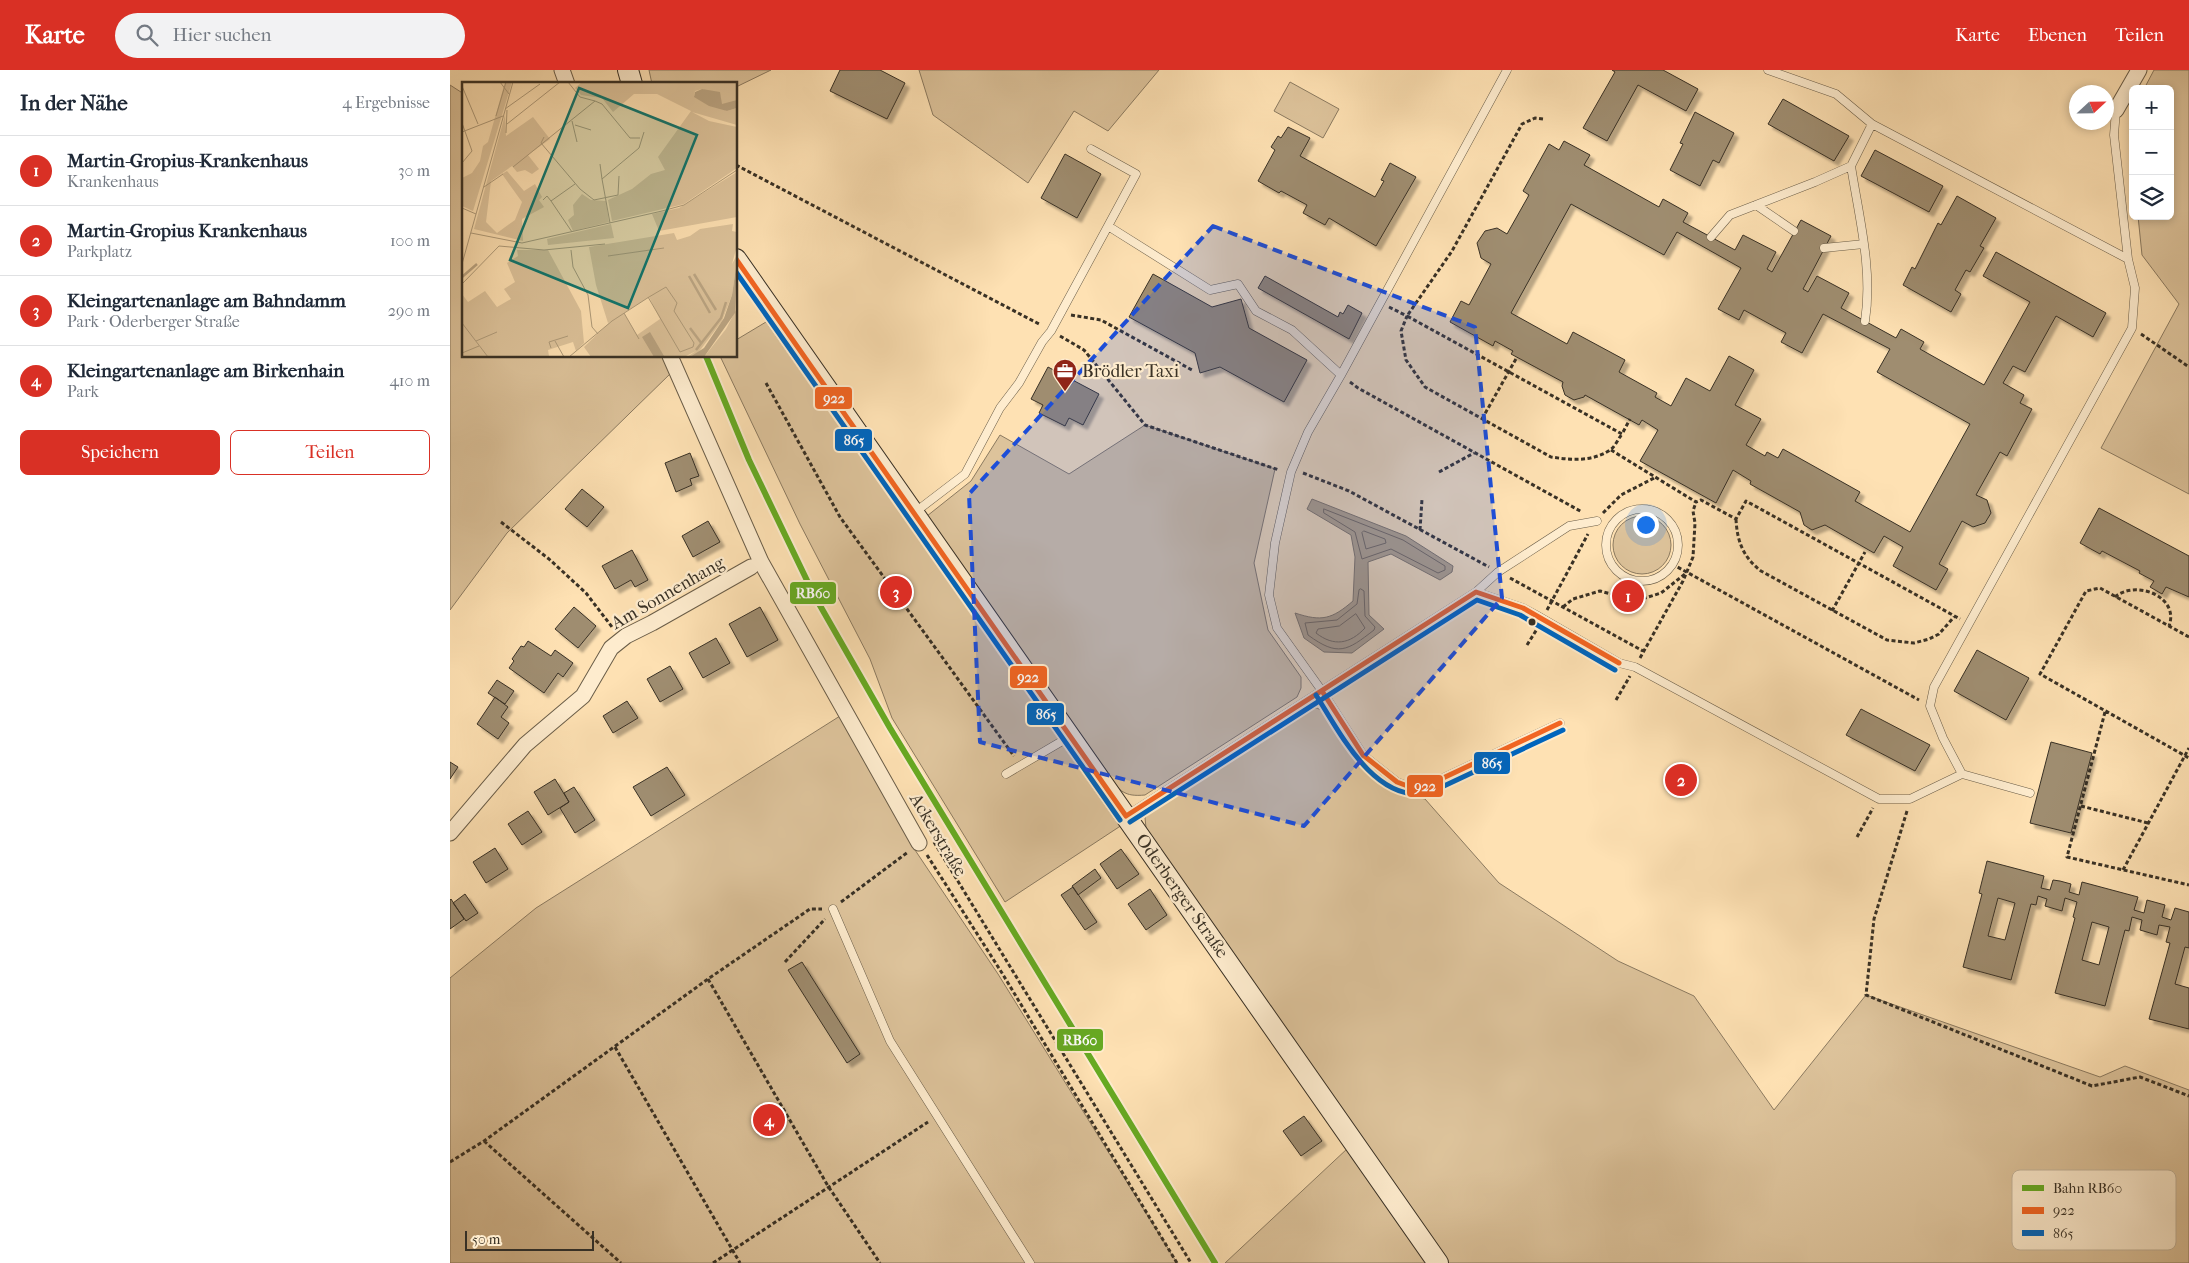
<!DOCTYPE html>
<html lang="de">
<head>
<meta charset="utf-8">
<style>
	:root { --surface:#fff; --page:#f2f2f3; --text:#1f2937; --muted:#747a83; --line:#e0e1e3; --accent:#d93025 }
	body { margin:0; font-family:"IM FELL French Canon",serif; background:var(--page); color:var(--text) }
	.controls { position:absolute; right:15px; top:15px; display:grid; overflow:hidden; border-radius:8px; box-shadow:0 2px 8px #0003 }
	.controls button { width:45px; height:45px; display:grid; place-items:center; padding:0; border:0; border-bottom:1px solid var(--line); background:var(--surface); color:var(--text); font:25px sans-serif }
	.compass { position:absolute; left:1619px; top:15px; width:45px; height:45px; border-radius:50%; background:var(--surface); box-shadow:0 2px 8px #0003; rotate:68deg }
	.scale { position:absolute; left:15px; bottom:12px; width:129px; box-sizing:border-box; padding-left:5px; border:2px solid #393125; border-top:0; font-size:14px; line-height:18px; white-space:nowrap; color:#393125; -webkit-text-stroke:4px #feecce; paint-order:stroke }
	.you { position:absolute; left:1195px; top:454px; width:18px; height:18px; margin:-12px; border:4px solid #fff; border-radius:50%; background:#1a73e8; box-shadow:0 0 0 8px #1a73e833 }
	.badge { display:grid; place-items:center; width:32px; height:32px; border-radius:50%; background:var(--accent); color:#fff; font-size:16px; font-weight:700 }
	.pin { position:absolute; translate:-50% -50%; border:2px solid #fff; box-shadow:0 1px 5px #0006 }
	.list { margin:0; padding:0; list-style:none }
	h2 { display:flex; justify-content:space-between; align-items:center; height:65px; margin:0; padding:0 20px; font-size:21px }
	h2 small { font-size:16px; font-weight:400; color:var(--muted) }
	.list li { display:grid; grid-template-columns:32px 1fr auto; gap:15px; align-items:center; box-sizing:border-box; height:70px; padding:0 20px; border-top:1px solid var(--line) }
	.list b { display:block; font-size:19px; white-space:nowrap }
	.list p { margin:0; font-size:16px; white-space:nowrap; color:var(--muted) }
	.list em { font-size:16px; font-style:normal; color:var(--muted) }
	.actions { display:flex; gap:10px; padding:15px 20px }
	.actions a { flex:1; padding:11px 0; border:1px solid var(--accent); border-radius:8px; text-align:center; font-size:18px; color:var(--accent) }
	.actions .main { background:var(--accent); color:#fff }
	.icon { flex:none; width:28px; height:28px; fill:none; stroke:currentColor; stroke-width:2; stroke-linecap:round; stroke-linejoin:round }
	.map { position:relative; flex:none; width:1739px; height:1193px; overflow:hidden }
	header { display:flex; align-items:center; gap:30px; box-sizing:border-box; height:70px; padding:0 25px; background:var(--accent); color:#fff }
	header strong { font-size:24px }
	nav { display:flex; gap:28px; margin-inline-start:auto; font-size:18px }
	.search { width:350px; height:45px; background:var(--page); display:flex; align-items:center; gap:12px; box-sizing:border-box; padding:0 18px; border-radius:28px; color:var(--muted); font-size:19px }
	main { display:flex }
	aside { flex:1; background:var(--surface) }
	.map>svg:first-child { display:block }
	.green { fill:#ddc39b; stroke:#8b7a60 }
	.water { fill:#bba583; stroke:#87775d }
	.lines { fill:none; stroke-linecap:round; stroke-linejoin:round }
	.shore { stroke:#7a6b54; stroke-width:1 }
	.building { fill:#9f8d6f; stroke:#393125; fill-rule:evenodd; filter:url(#shadow) }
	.lane-casing { stroke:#6a5d48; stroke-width:9 }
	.street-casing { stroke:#6a5d48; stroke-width:17 }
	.secondary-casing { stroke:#393125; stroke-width:22 }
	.path { stroke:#393125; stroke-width:3; stroke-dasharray:4 2.5; stroke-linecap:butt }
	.lane { stroke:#feecce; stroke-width:8 }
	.street { stroke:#feecce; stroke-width:15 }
	.secondary { stroke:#feecce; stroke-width:20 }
	.bus-1-casing { stroke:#feecce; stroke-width:9 }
	.bus-2-casing { stroke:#feecce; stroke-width:9 }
	.bus-1 { stroke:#f26522; stroke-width:5 }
	.bus-2 { stroke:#0065bd; stroke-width:5 }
	.rail-1-casing { stroke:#feecce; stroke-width:10 }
	.rail-1 { stroke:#6a2; stroke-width:6 }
	.marked { fill:#1d4ed8; fill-opacity:0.2; stroke:#1d4ed8; stroke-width:4; stroke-dasharray:10 6; stroke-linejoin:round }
	.bus-dot { fill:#393125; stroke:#feecce; stroke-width:2 }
	.labels { text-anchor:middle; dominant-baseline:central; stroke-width:4.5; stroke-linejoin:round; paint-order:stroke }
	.poi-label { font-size:18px; fill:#393125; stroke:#feecce; text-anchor:start }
	.street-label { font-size:18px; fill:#393125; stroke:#feecce }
	.inset-river { fill:none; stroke:#bba583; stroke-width:2.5 }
	.inset-road { fill:none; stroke:#af9b7a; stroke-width:1 }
	.view { fill:#0f766e; fill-opacity:0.15; stroke:#0f766e; stroke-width:2.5 }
	.inset-edge { fill:none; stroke:#393125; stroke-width:2.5 }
	.key { fill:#feecce; stroke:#c3b49b; stroke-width:1 }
	.key-label { font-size:14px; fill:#393125 }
	.line-badge { stroke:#feecce; stroke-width:2 }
	.badge-label { font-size:14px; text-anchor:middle; font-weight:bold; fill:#fff }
</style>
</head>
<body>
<header>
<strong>Karte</strong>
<div class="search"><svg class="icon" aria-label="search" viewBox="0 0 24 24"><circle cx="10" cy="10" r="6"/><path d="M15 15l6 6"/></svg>Hier suchen</div>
<nav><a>Karte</a><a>Ebenen</a><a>Teilen</a></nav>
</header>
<main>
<aside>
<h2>In der Nähe<small>4 Ergebnisse</small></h2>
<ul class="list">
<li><span class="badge">1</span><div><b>Martin-Gropius-Krankenhaus</b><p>Krankenhaus</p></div><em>30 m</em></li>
<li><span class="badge">2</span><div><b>Martin-Gropius Krankenhaus</b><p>Parkplatz</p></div><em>100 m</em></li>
<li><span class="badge">3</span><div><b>Kleingartenanlage am Bahndamm</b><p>Park · Oderberger Straße</p></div><em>290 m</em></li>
<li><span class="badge">4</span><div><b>Kleingartenanlage am Birkenhain</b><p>Park</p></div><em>410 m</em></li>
</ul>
<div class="actions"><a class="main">Speichern</a><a>Teilen</a></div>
</aside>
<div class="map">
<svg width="1739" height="1193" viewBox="0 0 1739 1193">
	<defs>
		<filter id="shadow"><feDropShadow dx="4.5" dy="4.5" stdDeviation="1" flood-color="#0004"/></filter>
	</defs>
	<rect width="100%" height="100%" fill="#fee1b3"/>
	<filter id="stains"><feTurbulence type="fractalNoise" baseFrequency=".004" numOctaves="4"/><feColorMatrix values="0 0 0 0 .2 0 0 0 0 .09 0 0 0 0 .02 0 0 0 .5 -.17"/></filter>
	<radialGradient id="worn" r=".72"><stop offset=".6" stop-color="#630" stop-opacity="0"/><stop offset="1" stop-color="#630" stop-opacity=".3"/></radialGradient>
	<path class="green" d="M199,0H321L286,17V14H202Z
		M469,0H709L658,61L624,41L578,113L483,45Z
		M1704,0H1739V424L1651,378L1729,234L1692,185L1688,146H1720V19H1694Z
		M840,12L889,39L873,68L824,41Z
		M0,15L14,24V286H213L221,303L57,463L0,540Z
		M316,252L672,755L555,832L442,648L420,589L350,454L270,286H286V270Z
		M695,355L825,399L804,493L818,560L851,607V618L847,627L695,725C674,727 670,721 658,706L477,446L521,411L550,365L619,404Z
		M1163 475a29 29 0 1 1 58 0a29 29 0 1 1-58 0Z
		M867,638L876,643L890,658L927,710L949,724L975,729L1049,813L1168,891L1244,926L1324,1040L1416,925L1650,1007L1675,996L1739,1020V1193H997L697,767L695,748L700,739L858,639Z
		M390,646L463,777L548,904L727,1193H0V908L86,838Z
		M898,1078L980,1193H775Z"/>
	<path class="water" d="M862,429L956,466L1003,496L1002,502L990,510L941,484L918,492L919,545L934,559L902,583L874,582L854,568L845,543C872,552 882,549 903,531L905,487L901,465L857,439Z"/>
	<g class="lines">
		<path class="shore" d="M874,439L953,470L995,496V500L988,503L941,479L912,489L905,462L874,443Z
			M914,461L935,469L936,473L916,479L912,463Z
			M911,519L914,521L915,546L925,557L924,560C897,581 888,587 858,565L855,553L887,550L907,534L909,520Z
			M906,544L915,558C900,574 884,577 866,563L868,559L889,556Z"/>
	</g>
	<path class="building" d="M390,0H430L455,13L437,49L380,21Z
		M1162,0H1213L1248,19L1236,41L1188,15L1157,71L1133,58L1165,2Z
		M1333,29L1399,66L1384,91L1318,54Z
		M1245,42L1284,63L1269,93L1263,90L1250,116L1220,100L1233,74L1230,73Z
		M838,57L860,68L850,86L925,127L934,111L931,110L940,93L966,107L926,176L879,148L875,155L853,143L857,135L831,121L829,123L808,111L825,80L821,77L828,66L831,68Z
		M1114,71L1140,85L1134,95L1209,137L1213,129L1238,143L1233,152L1285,180L1293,165L1326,182L1317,199L1322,202L1351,150L1381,166L1353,219L1358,222L1367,206L1399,223L1391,238L1446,268L1451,259L1474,272L1470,279L1534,315L1580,232L1533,206L1546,182L1656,243L1643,267L1606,246L1575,302L1563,296L1553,313L1574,325L1570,333L1582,339L1557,386L1550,382L1526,425L1537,430L1541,443L1535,453L1523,457L1512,451L1489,494L1498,499L1486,520L1443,496L1453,477L1434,466L1424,483L1375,455L1362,460L1354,455L1350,442L1300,414L1301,411L1283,400L1266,433L1190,391L1208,360L1192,350L1189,355L1135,325L1134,327L1124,330L1115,325L1112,316L1113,312L1061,284L1063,281L1045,271L1043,276L1000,252L1011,231L1019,235L1041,194L1031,188L1027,173L1035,161L1047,158L1057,164L1079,125L1073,121L1099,74L1109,80ZM1121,134L1214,185L1227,162L1291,198L1268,239L1289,250L1294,240L1336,263L1331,272L1352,283L1373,244L1440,279L1427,302L1520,354L1460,462L1405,431L1410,422L1333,379L1328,388L1317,382L1315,386L1296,375L1311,349L1285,335L1304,300L1279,286L1260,321L1236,308L1221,336L1205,327L1207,323L1169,302L1175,290L1123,262L1117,274L1061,243Z
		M1425,80L1493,116L1479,142L1411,106Z
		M615,84L651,104L627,148L591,128Z
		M1507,126L1546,148L1530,176L1534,178L1520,202L1516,200L1505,220L1511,224L1501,242L1453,215L1462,197L1465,199L1488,153L1491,155Z
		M703,204L762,237L791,229L799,258L857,290L834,332L770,297L750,303L745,283L679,247Z
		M815,206L888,247L890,242L893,244L898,235L912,243L899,269L808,218Z
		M598,297L649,324L633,355L619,348L615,356L589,343L593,335L581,329Z
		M240,383L249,406L240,409L242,415L226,422L215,393Z
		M132,419L154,437L137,457L115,439Z
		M1649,438L1739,486V527L1716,517L1712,524L1700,517L1704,511L1689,503L1690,501L1652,481L1650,484L1630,473Z
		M258,451L270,472L243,487L232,466Z
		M182,480L198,510L185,517L181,510L165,519L152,496Z
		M124,537L146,556L128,578L105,559Z
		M310,537L328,570L297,587L279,554Z
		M266,568L280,593L253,608L239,583Z
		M78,571L101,586L105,580L123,593L113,607L108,603L94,623L59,598L64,591L62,589L71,576L74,577Z
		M1527,580L1579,608L1556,650L1504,621Z
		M220,596L233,619L210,632L197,609Z
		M47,610L64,621L55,634L38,623Z
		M45,627L58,637L51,647L59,653L48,669L27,654Z
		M177,631L188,648L163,663L153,646Z
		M1411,639L1480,675L1465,701L1396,665Z
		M1601,672L1642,683L1621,763L1580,753Z
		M0,692L8,697L0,709Z
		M217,697L235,725L201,746L183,717Z
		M105,709L119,732L98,745L84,722Z
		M124,717L145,750L125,763L110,738L119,732L114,723Z
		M78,741L92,762L72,775L58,754Z
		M45,778L58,799L36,813L23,792Z
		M671,779L689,804L667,819L650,794Z
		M1537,791L1594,806L1591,818L1600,820L1603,810L1610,811L1621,814L1619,822L1629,825L1632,812L1688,827L1684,840L1694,843L1697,830L1715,835L1712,847L1721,850L1725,838L1739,842V878L1735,877L1725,914L1739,918V959L1699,949L1720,873L1716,872L1720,857L1709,855L1707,865L1690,860L1692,850L1682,847L1679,861L1675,860L1655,936L1605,923L1625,848L1623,847L1627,832L1615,828L1612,841L1595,836L1597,829L1588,826L1586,835L1581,834L1561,910L1513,897L1532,824L1529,823ZM1548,828L1565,833L1555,870L1538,866ZM1642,852L1659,857L1649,895L1632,890Z
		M645,799L651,808L628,825L622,816Z
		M623,817L647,852L635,860L611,825Z
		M700,819L717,845L696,860L678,834Z
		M15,824L28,843L16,851L3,833Z
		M1,829L14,849L0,859V830Z
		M352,892L410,984L397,993L338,900Z
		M854,1046L872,1071L851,1086L833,1061Z"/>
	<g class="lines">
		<defs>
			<path id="lane" d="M1057,0L891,305L858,362L841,402L825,473L819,525L827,558L872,621L913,685L947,712L960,717L976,716L1110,653
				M1318,0L1386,24L1422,54L1678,189L1685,218L1682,258L1484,617L1480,636L1493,668L1512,704
				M1666,40L1664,65L1678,189
				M641,79L686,104L658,156L760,220L788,214L806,241L842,260L891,305
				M1401,96C1409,147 1423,200 1415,251
				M1306,135L1344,161
				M1261,167L1280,145L1365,112L1401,96L1422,54
				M1374,178L1414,174
				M1156 475a36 36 0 1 1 72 0a36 36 0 1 1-72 0Z
				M464,443L515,404L550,338L569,313L592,272L601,261L658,156
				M1026,522L1048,502L1119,456L1147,451
				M556,704L619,667
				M676,746L1026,522L1073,538L1086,545L1169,593L1185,597L1429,729H1460L1512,704L1580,723
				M383,839L440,971L580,1193"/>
			<path id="street" d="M112,0L117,14
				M1666,40L1689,0
				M220,286L311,492L469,773
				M0,763L75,675L133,626L161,578L176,566L202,553L301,497"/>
			<path id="secondary" d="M178,0L182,14
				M286,189L988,1193"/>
		</defs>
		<use href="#lane" class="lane-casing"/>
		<use href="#street" class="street-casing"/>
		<use href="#secondary" class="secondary-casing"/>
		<path class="path" d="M1093,49L1085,48L1072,54L1002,181L957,246L1172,364L1180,349
			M286,95L591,255
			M939,237L957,246L951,261L956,290L975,317L1101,387C1121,390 1142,392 1160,380C1165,377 1168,369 1172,364
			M621,245L651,250L742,300
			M1691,264L1739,297
			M610,266L634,280L695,355L829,400
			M900,312L908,318L1132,442
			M316,313L390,447L564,686
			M1032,349L1067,287
			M1161,380L1246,432L1251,430L1286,449L1296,431L1510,549
			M989,402L1024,383
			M853,403L899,421L1039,497
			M1153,443L1171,425L1206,407
			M1286,449C1287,471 1293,487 1311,501L1437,570L1464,573L1479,569L1489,564L1504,547
			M51,452L99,489L136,523L162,557
			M970,460L972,429
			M1222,494L1469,630
			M1060,508L1193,581
			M1665,527C1686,509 1730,527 1719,556
			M1113,537L1123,529L1150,521L1176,528H1195L1211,523L1235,504
			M1097,540L1138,464
			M1382,541L1415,482
			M1739,567L1650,518L1636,521L1590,604L1739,688
			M1077,575L1087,559
			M1190,588L1233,511L1243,487L1245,453L1243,441L1246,432
			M1166,630L1180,606
			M1655,642L1617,787L1739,815
			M1631,736L1698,753
			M1457,741L1424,849L1416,925L1642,1016L1690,1007L1739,1026
			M1407,767L1423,738
			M484,772L741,1193
			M477,785L552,903L727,1193
			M1673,800L1739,678
			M391,832L458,782
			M335,892L375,849
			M258,909L378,1116L430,1193
			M165,977L290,1193
			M34,1071L171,1193
			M0,1092L34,1071L258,909L360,839H372
			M263,1193L478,1052"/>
		<use href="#lane" class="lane"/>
		<use href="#street" class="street"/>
		<use href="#secondary" class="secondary"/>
		<defs>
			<path id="bus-1" d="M286,189L676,746
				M872,621L913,685L947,712L960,717L976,716L1110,653
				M676,746L1026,522L1073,538L1169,593"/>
			<path id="bus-2" d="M286,202L670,750
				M866,625C890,663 925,734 979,723L1113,660
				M680,752L1027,530L1070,545L1165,600"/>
		</defs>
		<use href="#bus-1" class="bus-1-casing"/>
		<use href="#bus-2" class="bus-2-casing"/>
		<use href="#bus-1" class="bus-1"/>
		<use href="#bus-2" class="bus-2"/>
		<defs>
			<path id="rail-1" d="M256,286L299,390L364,525L440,658L765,1193"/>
		</defs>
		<use href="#rail-1" class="rail-1-casing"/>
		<use href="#rail-1" class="rail-1"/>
	</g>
	<path class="marked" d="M763,156L1025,257L1052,528L854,756L530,672L519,424Z"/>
	<defs>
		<symbol id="office-pin" viewBox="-11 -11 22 30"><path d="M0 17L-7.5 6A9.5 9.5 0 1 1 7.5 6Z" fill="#8f2418" stroke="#feecce"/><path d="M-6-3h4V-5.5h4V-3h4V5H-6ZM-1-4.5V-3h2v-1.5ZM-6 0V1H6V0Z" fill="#fff"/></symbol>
	</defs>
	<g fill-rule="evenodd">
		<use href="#office-pin" x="601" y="287" width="28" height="38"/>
	</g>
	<circle class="bus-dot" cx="1082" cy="552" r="4.5"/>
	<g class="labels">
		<g class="poi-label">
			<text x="632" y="301">Brödler Taxi</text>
		</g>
		<g class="street-label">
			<text transform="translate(218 523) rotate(-30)">Am Sonnenhang</text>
			<text transform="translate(488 765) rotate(59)">Ackerstraße</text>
			<text transform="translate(732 826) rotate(55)">Oderberger Straße</text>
		</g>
	</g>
	<g transform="translate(12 12)">
		<rect width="275" height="275" fill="#fee1b3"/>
		<path d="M43,0H50L11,129L0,124V96L10,91L18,79L21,64L26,60ZM120,0H275V18L268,22H259V15L240,7L233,9L232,14L265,29L275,26V43L230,30L247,39L275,45V86L222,122L150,139L146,118L170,107L189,92L203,88L196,75L229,29L195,12H172L151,30L140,16L119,13L113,6ZM43,33L44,54L71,35L88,57L66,73L77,87L70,92L63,88L55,90L50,84L29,99L24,140L35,151L53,138L60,120L40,92L45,89L62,109L73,102L80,115L77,118L82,125L60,137L61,159L12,147ZM275,90V135L197,149L190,132L217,126ZM120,112L129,118L144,119L147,140L111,149L106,138L112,133L111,123ZM149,142L152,156L86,163L85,157ZM271,142L270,149L275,150V164L270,182L275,173V178L270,213L260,239L236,271L228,275H225L234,269L222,275H129L122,265L149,239L146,241L134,203L127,165L212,151L215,158L228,154L238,147ZM187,215L198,237L175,253L162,231ZM55,168H86L119,229L122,261L114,269L111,260L86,268L87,274L83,275H0V212L6,220L23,209L35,225L49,217L42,207L53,200L45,181L56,174ZM275,226V275H242L264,247Z" fill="#ddc39b" fill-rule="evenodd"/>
		<path d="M240,7L258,10L260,22L275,18V26L265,29L247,24L232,15L233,10ZM275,178L273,231L242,275H228L242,266L262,236L270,213ZM188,250L202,274L201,275H192L180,255Z" fill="#bba583"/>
		<path class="inset-river" d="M232,192L254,228M227,194L248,231M0,195L15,182M228,246L240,262M234,268L259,236L264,220"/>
		<path class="inset-road" d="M38,0L47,12M106,0L118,15L133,19M0,4L16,42M43,27L78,2M34,34L44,0M110,39L115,60M0,41L10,69L0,81M45,42L98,0M113,43L129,48M0,50L41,34M44,51L45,28M82,55L79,61L118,107L132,118L156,113L157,94M138,82L140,97M51,85L133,19L140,22L168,56H178M22,105L41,92M81,118L85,114L89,119L113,102M89,119L110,150M0,126L14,132M148,141L140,97L177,66L182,50M9,151L60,161L200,129L222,123L275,88M109,168L111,185L126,213L130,245L136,252M146,174L202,166M0,182L51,0M0,202L37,164L82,168L143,162M162,231L177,257M0,241L26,275M14,259L35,250M93,259L102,275M89,266L87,260L106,254M0,271L17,264M107,275L150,239L187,215L204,205L215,221L212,229L232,261L231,265L218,270L186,215"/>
		<path class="view" d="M117,6L235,53L166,226L48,178Z"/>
		<rect width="275" height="275" class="inset-edge"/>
	</g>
	<rect x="1562" y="1100" width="164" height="80" rx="8" class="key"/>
	<rect x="1572" y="1115" width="22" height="6" fill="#6a2"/>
	<rect x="1572" y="1137" width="22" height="7" fill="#f26522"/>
	<rect x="1572" y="1160" width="22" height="6" fill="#0065bd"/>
	<g class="key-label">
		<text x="1603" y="1123">Bahn RB60</text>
		<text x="1603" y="1145">922</text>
		<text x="1603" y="1168">865</text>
	</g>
	<g class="line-badge">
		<rect x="364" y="316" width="39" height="24" rx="5" fill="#f26522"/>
		<rect x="384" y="358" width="39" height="24" rx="5" fill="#0065bd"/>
		<rect x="339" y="511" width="48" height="24" rx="5" fill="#6a2"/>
		<rect x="559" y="595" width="39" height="24" rx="5" fill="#f26522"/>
		<rect x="576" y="632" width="39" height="24" rx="5" fill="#0065bd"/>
		<rect x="1023" y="681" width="38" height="24" rx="5" fill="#0065bd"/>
		<rect x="956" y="704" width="38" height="24" rx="5" fill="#f26522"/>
		<rect x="606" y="958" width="48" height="24" rx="5" fill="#6a2"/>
	</g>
	<g class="badge-label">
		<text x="384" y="333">922</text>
		<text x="404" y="375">865</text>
		<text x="363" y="528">RB60</text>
		<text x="578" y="612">922</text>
		<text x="596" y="649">865</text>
		<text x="1042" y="698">865</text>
		<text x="975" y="721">922</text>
		<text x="630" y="975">RB60</text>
	</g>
	<rect width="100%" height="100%" filter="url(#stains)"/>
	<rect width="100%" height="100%" fill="url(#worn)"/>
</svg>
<div class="controls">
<button>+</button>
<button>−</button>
<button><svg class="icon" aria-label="layers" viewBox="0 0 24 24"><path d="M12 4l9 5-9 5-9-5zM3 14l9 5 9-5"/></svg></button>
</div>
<svg class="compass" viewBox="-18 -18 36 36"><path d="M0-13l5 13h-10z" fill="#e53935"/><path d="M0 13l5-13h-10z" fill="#747a83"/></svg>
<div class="scale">50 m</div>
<div class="you"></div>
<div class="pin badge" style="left:1178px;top:526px">1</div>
<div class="pin badge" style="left:1231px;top:710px">2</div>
<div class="pin badge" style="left:446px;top:522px">3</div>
<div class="pin badge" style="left:319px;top:1050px">4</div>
</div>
</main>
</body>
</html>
